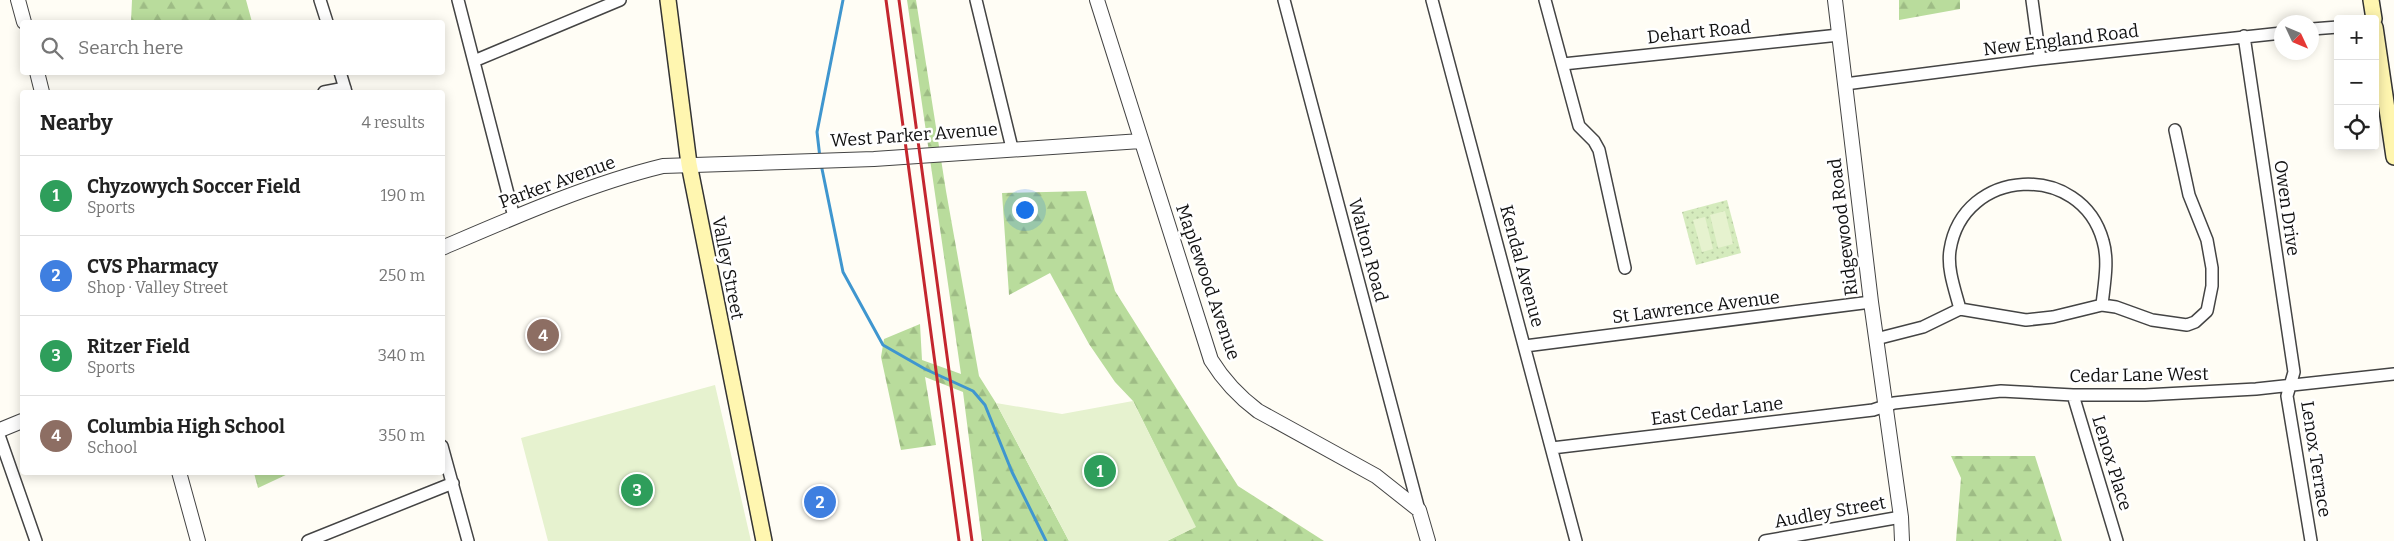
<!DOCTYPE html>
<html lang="en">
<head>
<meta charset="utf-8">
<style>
	:root { --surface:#fff; --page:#f2f2f2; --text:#222; --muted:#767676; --line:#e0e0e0; --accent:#2563eb }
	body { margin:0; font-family:Bitter,serif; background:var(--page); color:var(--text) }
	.controls { position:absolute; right:15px; top:15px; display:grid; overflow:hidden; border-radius:5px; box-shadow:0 2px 12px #0003 }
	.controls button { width:45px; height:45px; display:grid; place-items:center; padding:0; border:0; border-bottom:1px solid var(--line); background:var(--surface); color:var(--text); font:25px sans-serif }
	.compass { position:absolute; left:2274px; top:15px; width:45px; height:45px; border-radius:50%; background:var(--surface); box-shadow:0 2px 12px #0003; rotate:134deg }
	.you { position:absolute; left:1024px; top:209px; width:18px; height:18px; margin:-12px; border:4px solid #fff; border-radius:50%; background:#1a73e8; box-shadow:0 0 0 8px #1a73e833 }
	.badge { display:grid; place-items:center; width:32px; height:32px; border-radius:50%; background:var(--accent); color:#fff; font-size:16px; font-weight:700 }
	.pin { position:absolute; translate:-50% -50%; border:2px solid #fff; box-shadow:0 1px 5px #0006 }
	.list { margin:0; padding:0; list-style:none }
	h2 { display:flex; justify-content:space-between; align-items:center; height:65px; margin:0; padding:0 20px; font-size:21px }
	h2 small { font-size:16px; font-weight:400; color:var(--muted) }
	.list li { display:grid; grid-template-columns:32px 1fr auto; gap:15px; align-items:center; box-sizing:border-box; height:80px; padding:0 20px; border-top:1px solid var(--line) }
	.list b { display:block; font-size:19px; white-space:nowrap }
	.list p { margin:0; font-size:16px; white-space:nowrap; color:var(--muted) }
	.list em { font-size:16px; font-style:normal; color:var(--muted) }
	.icon { flex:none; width:28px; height:28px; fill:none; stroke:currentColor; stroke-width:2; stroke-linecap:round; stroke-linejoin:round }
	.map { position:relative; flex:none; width:2394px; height:541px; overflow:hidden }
	.search { position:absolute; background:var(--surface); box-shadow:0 2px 12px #0003; left:20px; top:20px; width:425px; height:55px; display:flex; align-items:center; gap:12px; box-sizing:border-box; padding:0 18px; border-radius:5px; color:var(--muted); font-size:19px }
	.panel { position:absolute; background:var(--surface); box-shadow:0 2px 12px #0003; left:20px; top:90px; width:425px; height:385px; border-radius:5px }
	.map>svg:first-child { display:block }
	.forest { fill:url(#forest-firs) }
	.park { fill:url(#park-dots) }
	.pitch { fill:#e6f2cf }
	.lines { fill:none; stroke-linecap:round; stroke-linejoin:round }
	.stream { stroke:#3f96cf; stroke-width:3 }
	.minor-casing { stroke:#444; stroke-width:14 }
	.tertiary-casing { stroke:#444; stroke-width:16 }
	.secondary-casing { stroke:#333; stroke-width:18 }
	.minor { stroke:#fff; stroke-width:11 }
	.tertiary { stroke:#fff; stroke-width:14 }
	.secondary { stroke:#fff6b0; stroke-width:15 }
	.rail { stroke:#c4262e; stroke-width:3 }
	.labels { text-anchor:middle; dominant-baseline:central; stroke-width:5; stroke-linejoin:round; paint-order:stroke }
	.street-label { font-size:18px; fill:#111; stroke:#fff }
</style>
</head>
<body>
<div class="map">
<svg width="2394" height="541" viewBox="0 0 2394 541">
	<defs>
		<pattern id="forest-firs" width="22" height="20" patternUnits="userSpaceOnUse" patternTransform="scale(1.25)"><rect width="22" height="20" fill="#b9dc9c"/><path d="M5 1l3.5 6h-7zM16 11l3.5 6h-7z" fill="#9ebc85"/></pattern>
		<pattern id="park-dots" width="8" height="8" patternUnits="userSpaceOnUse" patternTransform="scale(1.25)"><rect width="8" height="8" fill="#d5ebbd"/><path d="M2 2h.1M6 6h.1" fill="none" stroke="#b6c8a1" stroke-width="1.8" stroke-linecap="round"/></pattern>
	</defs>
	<rect width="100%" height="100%" fill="#fffdf5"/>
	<path class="forest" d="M132,0H246L252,22H131Z
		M907,0H916L946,191L979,376L996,403L1069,541H982L963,392L925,377L936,445L901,450L881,357L884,339L920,324L922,360L961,374Z
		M1899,0H1960V9L1899,20Z
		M1086,191L1115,291L1238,486L1324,541H1167L1195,527L1133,401L1115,382L1089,344L1050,273L1009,295L1002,193Z
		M1951,456H2035L2062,541H1956L1961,478Z
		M254,473V472L290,473L258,488Z"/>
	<path class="park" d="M1727,200L1741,253L1696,265L1682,212Z"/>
	<path class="pitch" d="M1725,211L1733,244L1718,248L1710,215Z
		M1705,217L1713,249L1702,252L1693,220Z
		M715,385L751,541H548L521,438Z
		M1133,401L1196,527L1167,541H1069L996,403L1062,414Z"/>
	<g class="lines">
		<path class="stream" d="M820,158L817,132L843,0
			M821,164L843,272L883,345L925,369L973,391L985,405L1012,472L1046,541"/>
		<defs>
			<path id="minor" d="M320,0L327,22
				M458,0L514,217
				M976,0L1012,148
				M1284,0L1419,510
				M1432,0L1576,541
				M1545,0L1579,126L1594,141L1599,150L1625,268
				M2032,0L2040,59
				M2312,29L2338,27
				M2244,36L2294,372L2287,396L2311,541
				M474,61L620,0
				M1563,64L1839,35
				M340,72L346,92
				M1845,84L2040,59L2282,33
				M324,92L345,88
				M1960,309C1955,290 1947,269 1950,250C1963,167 2081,161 2103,241C2109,261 2104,285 2102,305
				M1876,339L1923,327L1960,309L2026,320L2053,317L2102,305L2116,307L2152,320L2187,325L2195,322L2207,311L2212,286V268L2207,240L2189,195L2175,130
				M1525,346L1871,302
				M2073,395L2117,541
				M0,438L36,541
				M442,446L468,541
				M1552,448L1873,410L1894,403L2001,391L2073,395H2145L2256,389L2394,374
				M308,541L453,483
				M1765,541L1901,517"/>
			<path id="tertiary" d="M18,0L24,22
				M1097,0L1211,360C1224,381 1238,396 1258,411L1376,476L1419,510L1428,541
				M1835,0L1871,302L1901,517L1902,541
				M37,72L42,92
				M442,248C512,218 589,184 663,166L874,159L1141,141
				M0,430L22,421
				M179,472L198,541"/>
			<path id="secondary" d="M668,0L689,164L764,541
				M2371,0L2374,19
				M2375,27L2394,157"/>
		</defs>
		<use href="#minor" class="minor-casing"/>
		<use href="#tertiary" class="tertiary-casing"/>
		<use href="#secondary" class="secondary-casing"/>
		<use href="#minor" class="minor"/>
		<use href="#tertiary" class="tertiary"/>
		<use href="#secondary" class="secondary"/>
		<path class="rail" d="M886,0L959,541
			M899,0L972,541"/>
	</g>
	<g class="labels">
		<g class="street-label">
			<text transform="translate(1699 32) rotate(-6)">Dehart Road</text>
			<text transform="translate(2061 40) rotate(-7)">New England Road</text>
			<text transform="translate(914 135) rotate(-4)">West Parker Avenue</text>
			<text transform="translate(557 182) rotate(-20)">Parker Avenue</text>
			<text transform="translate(2287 208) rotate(82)">Owen Drive</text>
			<text transform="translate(1843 227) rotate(-97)">Ridgewood Road</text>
			<text transform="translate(1368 250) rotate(75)">Walton Road</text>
			<text transform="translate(1522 266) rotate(75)">Kendal Avenue</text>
			<text transform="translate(728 268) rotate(79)">Valley Street</text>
			<text transform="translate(1208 282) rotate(71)">Maplewood Avenue</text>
			<text transform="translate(1696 307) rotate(-7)">St Lawrence Avenue</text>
			<text transform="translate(2139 375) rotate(-1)">Cedar Lane West</text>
			<text transform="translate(1717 411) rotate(-7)">East Cedar Lane</text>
			<text transform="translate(2316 459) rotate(81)">Lenox Terrace</text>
			<text transform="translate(2112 463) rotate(73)">Lenox Place</text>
			<text transform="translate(1830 512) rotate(-10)">Audley Street</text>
		</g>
	</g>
</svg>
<div class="controls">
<button>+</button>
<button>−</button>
<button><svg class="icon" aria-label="locate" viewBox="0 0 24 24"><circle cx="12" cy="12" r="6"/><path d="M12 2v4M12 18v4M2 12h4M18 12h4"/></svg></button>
</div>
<svg class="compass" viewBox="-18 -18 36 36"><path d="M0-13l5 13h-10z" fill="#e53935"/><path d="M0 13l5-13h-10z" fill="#767676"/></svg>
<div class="you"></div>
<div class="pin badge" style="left:1100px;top:471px;background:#2e9e5b">1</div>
<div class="pin badge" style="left:820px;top:502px;background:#3f7fe0">2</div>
<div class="pin badge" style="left:637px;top:490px;background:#2e9e5b">3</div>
<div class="pin badge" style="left:543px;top:335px;background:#8d6e63">4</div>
<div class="search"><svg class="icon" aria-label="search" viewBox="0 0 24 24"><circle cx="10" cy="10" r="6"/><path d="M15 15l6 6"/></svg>Search here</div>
<section class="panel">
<h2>Nearby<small>4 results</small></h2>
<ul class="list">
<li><span class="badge" style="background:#2e9e5b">1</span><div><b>Chyzowych Soccer Field</b><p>Sports</p></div><em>190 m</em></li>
<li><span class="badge" style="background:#3f7fe0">2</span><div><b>CVS Pharmacy</b><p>Shop · Valley Street</p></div><em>250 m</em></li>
<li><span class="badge" style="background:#2e9e5b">3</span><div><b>Ritzer Field</b><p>Sports</p></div><em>340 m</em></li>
<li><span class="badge" style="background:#8d6e63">4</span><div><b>Columbia High School</b><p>School</p></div><em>350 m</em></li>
</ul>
</section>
</div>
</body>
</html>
